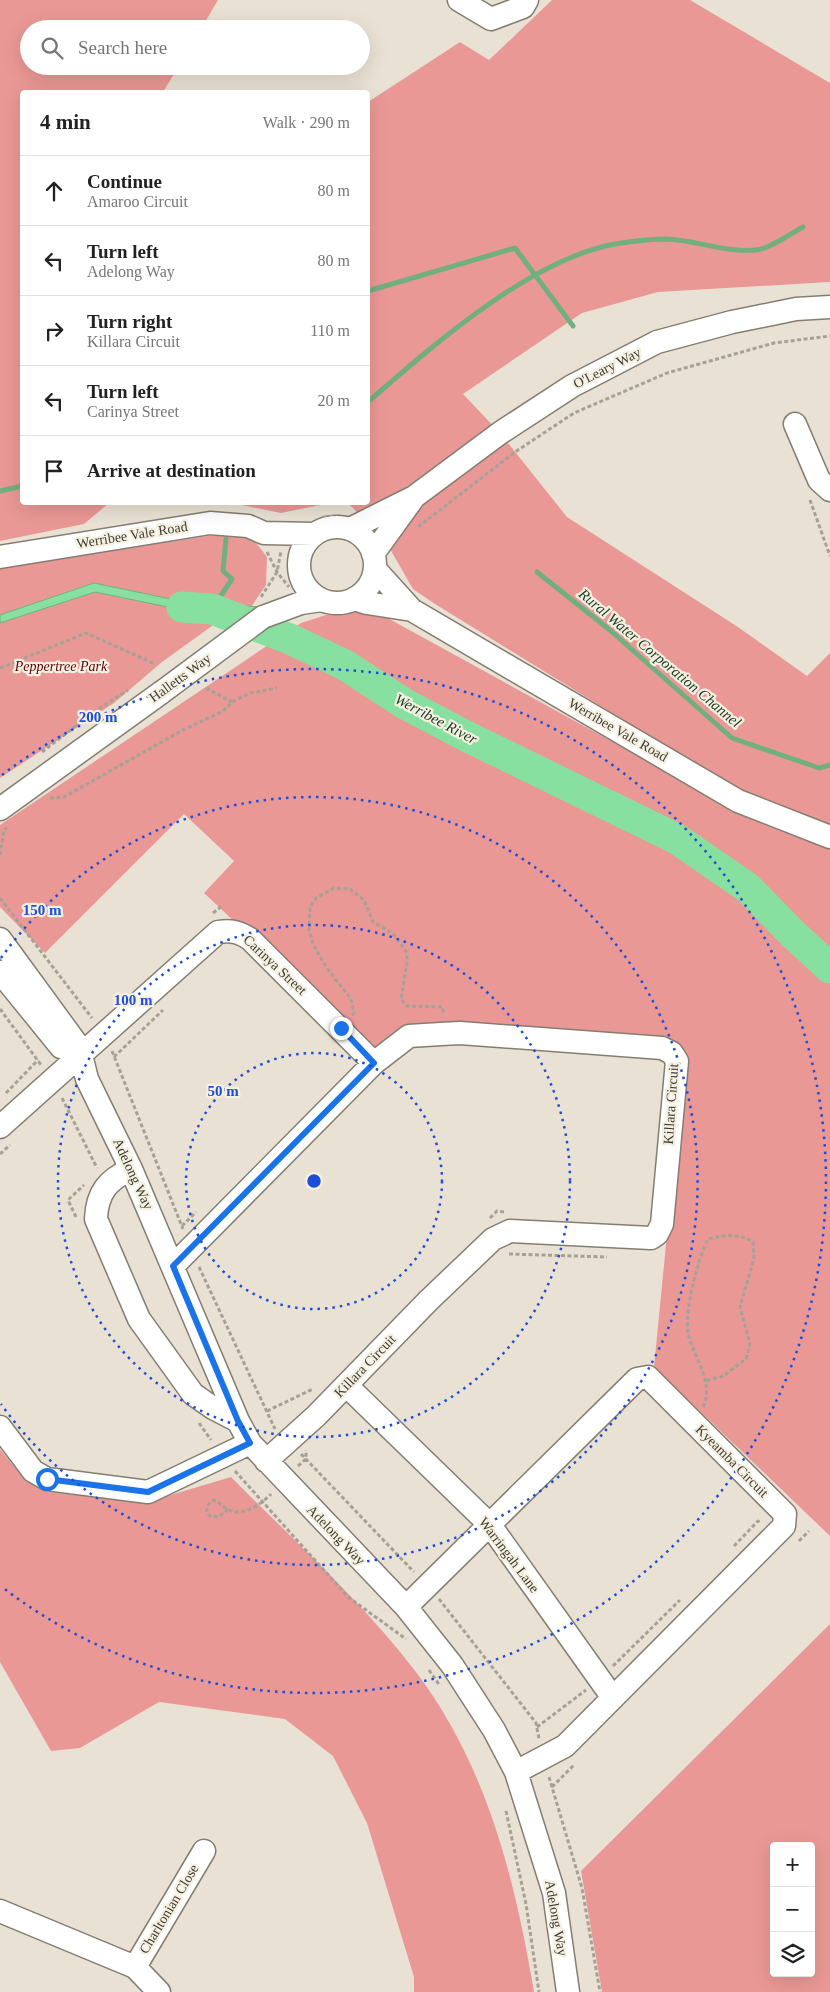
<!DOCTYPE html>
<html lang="en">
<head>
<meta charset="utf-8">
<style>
	:root { --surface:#fff; --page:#f2f2f2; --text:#222; --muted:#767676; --line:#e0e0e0 }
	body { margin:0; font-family:Georgia,serif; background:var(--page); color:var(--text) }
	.controls { position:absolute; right:15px; bottom:15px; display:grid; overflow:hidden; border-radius:5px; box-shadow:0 5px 20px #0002 }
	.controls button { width:45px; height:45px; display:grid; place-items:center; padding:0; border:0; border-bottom:1px solid var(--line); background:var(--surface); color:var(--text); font:25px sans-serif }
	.stop { position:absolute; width:15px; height:15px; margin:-11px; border:4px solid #1a73e8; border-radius:50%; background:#fff }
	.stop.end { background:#1a73e8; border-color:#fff; box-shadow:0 1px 5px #0008 }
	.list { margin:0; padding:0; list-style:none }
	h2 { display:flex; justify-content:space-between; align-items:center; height:65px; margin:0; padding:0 20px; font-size:21px }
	h2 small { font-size:16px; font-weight:400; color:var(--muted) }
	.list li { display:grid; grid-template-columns:32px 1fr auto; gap:15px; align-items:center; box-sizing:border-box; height:70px; padding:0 20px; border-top:1px solid var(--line) }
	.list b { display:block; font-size:19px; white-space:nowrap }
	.list p { margin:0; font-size:16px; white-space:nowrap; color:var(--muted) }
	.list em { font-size:16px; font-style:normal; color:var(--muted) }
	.icon { flex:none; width:28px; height:28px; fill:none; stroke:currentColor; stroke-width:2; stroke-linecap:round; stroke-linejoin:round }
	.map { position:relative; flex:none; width:830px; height:1992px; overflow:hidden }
	.search { position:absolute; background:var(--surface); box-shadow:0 5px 20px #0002; left:20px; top:20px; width:350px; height:55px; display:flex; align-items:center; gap:12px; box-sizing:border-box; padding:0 18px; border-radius:28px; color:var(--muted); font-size:19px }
	.panel { position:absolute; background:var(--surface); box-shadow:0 5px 20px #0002; left:20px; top:90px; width:350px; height:415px; border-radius:5px }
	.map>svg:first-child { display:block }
	.green { fill:#ea9895; fill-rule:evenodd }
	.water { fill:#87e0a0; stroke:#71af80 }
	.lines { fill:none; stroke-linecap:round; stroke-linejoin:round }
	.stream { stroke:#71af80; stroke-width:5 }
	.river { stroke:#87e0a0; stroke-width:31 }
	.minor-casing { stroke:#847e71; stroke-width:25 }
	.path { stroke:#a6a196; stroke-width:3; stroke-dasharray:4 2.5; stroke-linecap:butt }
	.minor { stroke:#fff; stroke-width:22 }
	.minor-bridge-casing { stroke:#847e71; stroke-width:25; stroke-linecap:butt }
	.minor-bridge { stroke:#fff; stroke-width:22 }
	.route { stroke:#1a73e8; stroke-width:6 }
	.ring { fill:none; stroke:#1d4ed8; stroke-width:2.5; stroke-dasharray:2.5 5 }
	.labels { text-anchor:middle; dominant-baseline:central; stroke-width:4.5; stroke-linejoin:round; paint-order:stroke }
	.street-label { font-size:14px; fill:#3e3c36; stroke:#f6f0e1 }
	.park-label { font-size:14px; font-style:italic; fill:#5c000d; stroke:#f6f0e1 }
	.water-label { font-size:15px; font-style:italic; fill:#163c23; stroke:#f6f0e1 }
	.centre { fill:#1d4ed8; stroke:#f6f0e1; stroke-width:2.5 }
	.ring-label { font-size:15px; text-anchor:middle; font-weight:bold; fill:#1d4ed8; stroke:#f6f0e1; stroke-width:4.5; stroke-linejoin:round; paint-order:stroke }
</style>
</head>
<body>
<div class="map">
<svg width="830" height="1992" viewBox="0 0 830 1992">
	<rect width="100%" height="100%" fill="#e9e2d4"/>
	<path class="green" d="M0,0H218L201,29H29V66H179L163,92H22V502L109,503L84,524L0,541Z
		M552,0H690L830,83V282L658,292L582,313L463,394L500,433L567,517L738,627L807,676L830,653V828L740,792L435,604L413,589L386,542L348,503L368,502V102L460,42L489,60Z
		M232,503V502L330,503L281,513Z
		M215,535L251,536L267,557L266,585L251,607L190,603L94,583L0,615V568Z
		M95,592L187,611L230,613L162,662L114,703L0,778V623Z
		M373,610L733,808L830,848V1536L654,1367L684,1061L458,1023L375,1053L204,893L234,861L184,814L45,953L0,907V825L301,623L326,615Z
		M0,1449L23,1478L47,1492L147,1502L231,1477C294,1541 362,1601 416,1672C487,1766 515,1879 534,1992H414V1977L367,1823L333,1756L285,1719L159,1702L80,1748L51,1751L0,1662Z
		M830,1624V1992H602L581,1871ZM774,1846H811V1973H774Z"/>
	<path class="water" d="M94,583L190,603L263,607L260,615L187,611L95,592L0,623V615Z"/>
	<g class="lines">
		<path class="stream" d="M368,291L515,248L573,326
			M368,402C432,346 535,255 621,243C635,241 651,239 666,239C696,240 725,253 756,250C767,250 792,233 803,227
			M0,491L22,486
			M537,572L611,631L732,738L819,768L830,765
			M212,609L232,579L223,571L226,539"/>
		<path class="river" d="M182,607L212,609L290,639L345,665L405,704L468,737L677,839L748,888L793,934L830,968"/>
		<defs>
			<path id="minor" d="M459,0L491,19L523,7L527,0
				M795,424L819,480L830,490
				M299 565a38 38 0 1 1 76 0a38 38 0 1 1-76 0Z
				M350,529L414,497L500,433L572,386L657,342L732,322L796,309L830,307
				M373,554L412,500
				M0,557L210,523L248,526L264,533L314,534
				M375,569L412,610L738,801L830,837
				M354,599L367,603L412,610
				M263,617L301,603L322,600
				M0,809L162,692
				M0,939L79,1047L87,1079L131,1169L238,1421L250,1443L406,1607L452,1665L494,1730L516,1772L554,1893L568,1992
				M0,972L61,1047
				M0,1127L218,932C232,930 239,932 250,939L374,1063
				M131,1169C108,1180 97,1192 96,1219L139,1319L193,1394L213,1408L238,1421
				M173,1266L374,1063L409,1036L441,1034L460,1033L662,1048L672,1053L677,1061L662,1224L657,1234L651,1238L510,1231L493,1239L429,1300L316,1416L266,1461
				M346,1385L490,1525L613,1698
				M0,1427L33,1471L47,1479L148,1492L250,1443
				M406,1607L637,1379L648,1377L785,1514L784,1526L565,1746L516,1772
				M0,1911L135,1967L159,1992
				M135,1967L204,1851"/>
		</defs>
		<use href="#minor" class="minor-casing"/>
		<path class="path" d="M810,500L830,556
			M323,517L337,516
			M418,527L515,452L574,413L667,373L774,343L830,336
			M267,552L277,572L289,587
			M261,597L277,572L281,551
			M0,668L86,633L155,664
			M206,688L232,702
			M42,752L94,712L128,690
			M50,798L64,797L181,731L223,711L232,702L250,693L277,688
			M0,855L4,830L7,828
			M0,898L92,1018
			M213,913L222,906
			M0,1009L41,1065
			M352,1015L354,1013L351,999L326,967L313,944L309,930L310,907L316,898L334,888L350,889L364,900L373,922L392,933L401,944L407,953V963L401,999L407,1006L443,1007V1015
			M112,1051L183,1229
			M114,1057L163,1010
			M6,1093L38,1060
			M62,1098L97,1168
			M0,1154L10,1145
			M76,1217L68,1200L84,1185
			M490,1218L497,1211L504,1212
			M182,1226L196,1212
			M509,1254L607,1257
			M199,1267L275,1429
			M703,1407C715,1382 693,1357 688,1333C684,1311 698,1259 708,1239C725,1235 738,1233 753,1242L754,1258L740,1307L750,1344L746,1359L723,1376L705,1381
			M267,1411L313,1389
			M199,1423L211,1440
			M301,1454L414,1572
			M298,1466L306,1459V1450
			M235,1471L348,1597L406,1639
			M228,1509C221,1517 215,1519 207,1514C206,1507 208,1503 214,1500C220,1503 223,1506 227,1509C243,1518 261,1504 271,1494
			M799,1541L809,1531
			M734,1546L758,1521L761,1524
			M439,1599L536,1723L539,1739
			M613,1666L680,1600
			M429,1670L440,1686
			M537,1727L586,1690
			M549,1777L582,1888L600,1992
			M552,1787L575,1764
			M506,1811L526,1904L539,1992"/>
		<use href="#minor" class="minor"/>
		<defs>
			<path id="minor-bridge" d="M162,692L263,617"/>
		</defs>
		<use href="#minor-bridge" class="minor-bridge-casing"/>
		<use href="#minor-bridge" class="minor-bridge"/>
	</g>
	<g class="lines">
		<path class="route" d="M47,1479L148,1492L250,1443L238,1421L173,1266L374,1063L341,1028"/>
	</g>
	<g class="ring">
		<circle cx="314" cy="1181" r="128"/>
		<circle cx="314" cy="1181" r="256"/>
		<path d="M1 958A384 384 0 1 1 1 1404"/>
		<path d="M2 775A512 512 0 1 1 2 1587"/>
	</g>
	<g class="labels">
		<g class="street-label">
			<text transform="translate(607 368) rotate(-27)">O'Leary Way</text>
			<text transform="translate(132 535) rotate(-9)">Werribee Vale Road</text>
			<text transform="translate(180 678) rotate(-36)">Halletts Way</text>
			<text transform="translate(618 730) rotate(30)">Werribee Vale Road</text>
			<text transform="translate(275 965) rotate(43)">Carinya Street</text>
			<text transform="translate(671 1104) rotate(-86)">Killara Circuit</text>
			<text transform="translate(133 1174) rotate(65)">Adelong Way</text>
			<text transform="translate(365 1366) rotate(-46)">Killara Circuit</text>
			<text transform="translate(732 1461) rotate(45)">Kyeamba Circuit</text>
			<text transform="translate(336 1535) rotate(46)">Adelong Way</text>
			<text transform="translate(509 1555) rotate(53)">Warringah Lane</text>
			<text transform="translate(169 1909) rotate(-59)">Charltonian Close</text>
			<text transform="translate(556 1918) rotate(80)">Adelong Way</text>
		</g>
		<g class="park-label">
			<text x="61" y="666">Peppertree Park</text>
		</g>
		<g class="water-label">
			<text transform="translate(660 658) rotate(40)">Rural Water Corporation Channel</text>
			<text transform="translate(436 719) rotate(28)">Werribee River</text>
		</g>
	</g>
	<circle cx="314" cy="1181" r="8" class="centre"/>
	<g class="ring-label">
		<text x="98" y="722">200 m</text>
		<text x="42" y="915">150 m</text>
		<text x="133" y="1005">100 m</text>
		<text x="223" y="1096">50 m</text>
	</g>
</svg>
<div class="controls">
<button>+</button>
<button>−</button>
<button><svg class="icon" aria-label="layers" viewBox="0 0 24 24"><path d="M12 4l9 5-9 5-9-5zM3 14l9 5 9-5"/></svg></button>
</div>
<div class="stop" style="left:47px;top:1479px"></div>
<div class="stop end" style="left:341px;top:1028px"></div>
<div class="search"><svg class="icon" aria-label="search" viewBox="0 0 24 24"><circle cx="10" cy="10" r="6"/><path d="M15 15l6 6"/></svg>Search here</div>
<section class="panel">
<h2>4 min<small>Walk · 290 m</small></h2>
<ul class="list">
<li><svg class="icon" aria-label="ahead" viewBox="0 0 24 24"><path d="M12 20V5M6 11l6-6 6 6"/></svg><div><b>Continue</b><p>Amaroo Circuit</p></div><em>80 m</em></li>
<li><svg class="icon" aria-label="left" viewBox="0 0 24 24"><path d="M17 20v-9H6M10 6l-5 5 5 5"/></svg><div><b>Turn left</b><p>Adelong Way</p></div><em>80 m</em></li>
<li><svg class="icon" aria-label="right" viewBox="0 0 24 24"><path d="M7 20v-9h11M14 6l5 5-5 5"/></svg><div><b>Turn right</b><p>Killara Circuit</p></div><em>110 m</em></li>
<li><svg class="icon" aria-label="left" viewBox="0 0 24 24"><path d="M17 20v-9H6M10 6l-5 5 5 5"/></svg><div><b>Turn left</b><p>Carinya Street</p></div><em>20 m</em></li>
<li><svg class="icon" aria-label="arrive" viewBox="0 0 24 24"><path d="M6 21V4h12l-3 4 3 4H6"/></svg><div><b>Arrive at destination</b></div></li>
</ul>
</section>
</div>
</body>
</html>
